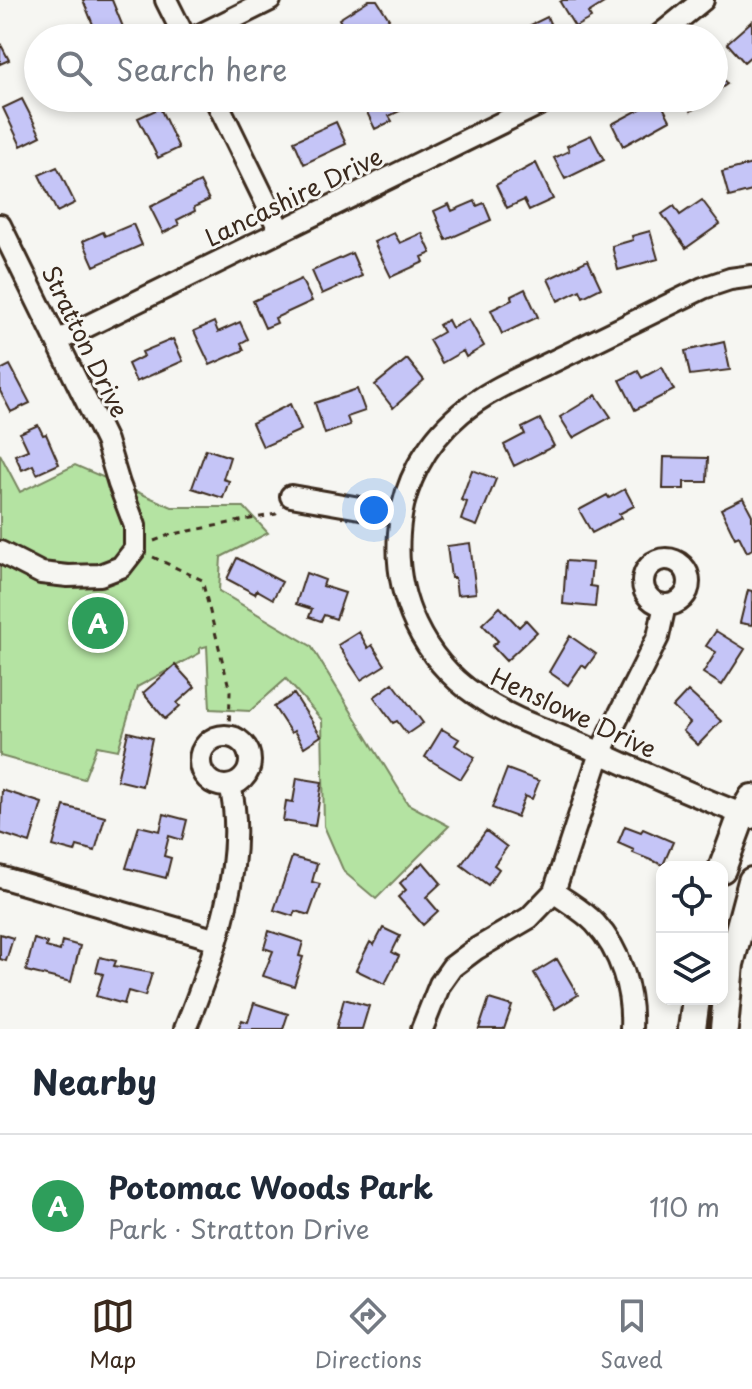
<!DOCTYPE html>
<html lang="en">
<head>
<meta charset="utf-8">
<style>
	:root { --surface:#fff; --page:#f2f2f3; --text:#1f2937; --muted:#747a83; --line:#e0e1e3; --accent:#3b2a1e }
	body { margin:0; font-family:"Playpen Sans",sans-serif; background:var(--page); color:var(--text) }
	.controls { position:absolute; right:24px; bottom:24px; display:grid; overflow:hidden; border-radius:16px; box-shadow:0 4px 12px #0003 }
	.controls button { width:72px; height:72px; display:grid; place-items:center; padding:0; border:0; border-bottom:2px solid var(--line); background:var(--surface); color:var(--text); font:40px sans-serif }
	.you { position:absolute; left:374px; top:510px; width:28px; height:28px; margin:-20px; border:6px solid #fff; border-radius:50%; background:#1a73e8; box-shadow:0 0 0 12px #1a73e833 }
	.badge { display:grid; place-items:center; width:52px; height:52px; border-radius:50%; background:var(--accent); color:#fff; font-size:26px; font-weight:700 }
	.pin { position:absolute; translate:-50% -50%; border:4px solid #fff; box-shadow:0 2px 8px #0006 }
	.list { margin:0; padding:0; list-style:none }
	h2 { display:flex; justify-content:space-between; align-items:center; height:104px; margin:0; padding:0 32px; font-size:34px }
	h2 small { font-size:26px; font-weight:400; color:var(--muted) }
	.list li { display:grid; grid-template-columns:52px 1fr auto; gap:24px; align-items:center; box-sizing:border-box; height:144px; padding:0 32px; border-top:2px solid var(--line) }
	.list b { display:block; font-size:30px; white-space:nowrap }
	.list p { margin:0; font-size:26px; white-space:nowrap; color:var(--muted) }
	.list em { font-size:26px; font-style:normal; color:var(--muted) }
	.icon { flex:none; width:44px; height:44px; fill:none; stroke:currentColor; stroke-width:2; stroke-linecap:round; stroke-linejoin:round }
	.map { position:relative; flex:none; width:752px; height:1029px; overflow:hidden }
	.search { position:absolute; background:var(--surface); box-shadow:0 4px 12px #0003; left:24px; right:24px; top:24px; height:88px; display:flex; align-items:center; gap:20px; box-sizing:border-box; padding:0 28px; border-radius:44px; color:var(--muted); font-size:30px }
	.sheet { height:248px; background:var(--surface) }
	nav { display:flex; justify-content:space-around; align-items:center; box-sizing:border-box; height:112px; border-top:2px solid var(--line); background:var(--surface); font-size:22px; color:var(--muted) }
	nav a { display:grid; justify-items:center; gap:4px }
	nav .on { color:var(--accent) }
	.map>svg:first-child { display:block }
	.green { fill:#b4e3a2; stroke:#788660; stroke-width:2 }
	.building { fill:#c5c5f7; stroke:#3b2a1e; stroke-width:2 }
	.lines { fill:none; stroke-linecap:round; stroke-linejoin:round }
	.minor-casing { stroke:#3b2a1e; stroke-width:26 }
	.major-casing { stroke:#3b2a1e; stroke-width:32 }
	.path { stroke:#3b2a1e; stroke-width:3; stroke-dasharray:6 6; stroke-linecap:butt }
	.minor { stroke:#f6f6f2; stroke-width:20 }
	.major { stroke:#f6f6f2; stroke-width:26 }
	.labels { text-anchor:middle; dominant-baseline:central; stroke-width:6; stroke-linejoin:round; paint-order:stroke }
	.street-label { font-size:24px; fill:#3b2a1e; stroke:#f6f6f2 }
</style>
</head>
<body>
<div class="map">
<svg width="752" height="1029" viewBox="0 0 752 1029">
	<rect width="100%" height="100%" fill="#f6f6f2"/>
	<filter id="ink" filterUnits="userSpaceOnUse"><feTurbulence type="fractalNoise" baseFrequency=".0125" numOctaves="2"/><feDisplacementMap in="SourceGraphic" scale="16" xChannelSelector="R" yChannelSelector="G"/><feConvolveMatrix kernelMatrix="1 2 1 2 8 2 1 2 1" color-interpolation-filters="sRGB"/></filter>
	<g filter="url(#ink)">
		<path class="green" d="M0,454L20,492L75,465L172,507H244L268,533L221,557L219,591L311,646L408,804L449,826L376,899L344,872L324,826L322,720L286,679L250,711L210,709L207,646L200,648V653L137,687L118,750L97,746L84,779L0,756Z"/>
		<path class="building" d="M83,0H112L123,27L98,37Z
			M369,0H377L389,19L357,38H328L327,35L343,26L339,19Z
			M563,0H606L607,1L588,13L591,18L575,27L560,2Z
			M547,17L557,38H504Z
			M752,21V55L744,62L727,43Z
			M0,43L9,60L0,64Z
			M714,67L727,84L714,93Z
			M371,98H416L408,101L410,106L389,116L392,121L375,129L362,102Z
			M681,98H708L691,111Z
			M22,99L41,136L21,146L3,108Z
			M659,99L670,120L623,146L612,124Z
			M160,108L179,148L158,158L138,118Z
			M336,122L346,144L304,164L294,141Z
			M591,135L604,160L565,179L554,158L569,151L567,146Z
			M536,163L553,199L529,210L524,200L507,208L496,185Z
			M752,164V191L729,197L722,172Z
			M57,167L75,203L57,212L39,175Z
			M200,182L209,200L194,207L195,211L177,220L179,225L163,233L150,207Z
			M702,200L720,224L686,248L662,214L674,206L680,215Z
			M475,201L477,206L484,203L491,220L446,240L434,211L449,204L452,211Z
			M133,224L142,245L94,266L83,241L103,232L105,236Z
			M650,231L658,259L618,270L612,246L633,240L632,236Z
			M394,233L400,243L422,233L431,253L422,257L424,262L391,277L374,242Z
			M352,253L362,276L322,294L312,271Z
			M588,260L601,288L583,297L580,290L558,301L548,279Z
			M301,279L312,301L275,318L277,323L265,328L253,301Z
			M525,289L538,317L502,334L491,310L512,300L511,296Z
			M469,319L484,346L466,357L463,351L442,363L429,340L443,332L439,325L448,320L452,328Z
			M214,322L218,332L240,322L248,339L241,343L244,350L210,365L194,331Z
			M173,339L183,361L136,382L128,364L144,356L142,352Z
			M724,342L730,370L690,375L685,351Z
			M407,359L424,380L393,408L375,385Z
			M10,365L30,403L11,412L0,391V370Z
			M662,367L674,390L635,410L620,380L638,371L642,378Z
			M357,389L365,411L347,417L350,425L325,434L315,403Z
			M596,395L611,417L573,438L560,417Z
			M290,404L301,430L263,447L252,423Z
			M540,419L554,446L514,466L504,445L525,434L522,428Z
			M38,425L43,435L46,434L59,464L37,474L33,465L22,470L15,455L28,450L20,433Z
			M206,449L230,457L223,479L229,481L223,498L192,488Z
			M664,457L708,458L707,482H684V489H663Z
			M472,470L496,479L477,526L461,520L467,502L461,500Z
			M625,489L634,506L619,514L621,518L592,533L579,510L607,495L609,498Z
			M743,498L752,515V549L747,552L739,536L735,538L721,509Z
			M470,543L476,593L457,595L455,578H451L447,546Z
			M237,558L282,582L273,599L257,590L255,594L227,579Z
			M566,561L592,563L590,586L597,587L595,607L563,604Z
			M306,573L325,580L323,586L345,593L336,619L324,615L321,621L309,617L312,609L296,604Z
			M748,590L752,591V625L740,623Z
			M500,607L519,627L526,620L537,632L506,661L492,646L498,641L482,624Z
			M716,631L745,649L722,685L703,673L716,652L706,646Z
			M359,632L368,648L372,645L385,665L361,680L338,645Z
			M570,636L596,654L586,668L582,665L568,685L549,672Z
			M175,665L195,687L177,703L180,706L165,719L143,693Z
			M393,683L423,723L407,734L397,721L393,723L374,697Z
			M688,691L721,721L698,745L683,731L690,723L673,707Z
			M294,694L321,736L304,747L294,731L291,733L274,707Z
			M442,729L459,739L455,745L475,757L461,779L425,757Z
			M128,732L152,738L142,786L117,780Z
			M507,769L539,781L532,799L525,796L517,817L492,808Z
			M297,778L322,782L315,826L283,821L286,801L293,802Z
			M2,790L42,803L30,843L0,833Z
			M64,806L105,817L95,851L77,846L75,852L53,846Z
			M164,814L187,820L182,840L169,836L164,856L171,858L166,878L126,868L139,826L160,831Z
			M625,826L641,832L643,829L673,842L663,865L633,853L634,850L618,843Z
			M486,831L507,847L494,865L499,869L488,885L461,865Z
			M292,857L317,864L312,882L320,884L309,915L295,911L293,916L274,910Z
			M423,862L441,883L426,897L438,911L423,925L398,897L406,890L400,883Z
			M383,928L400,936L392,952L399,956L385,984L356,970L370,942L374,945Z
			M269,931L303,942L299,956L303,957L294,986L263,976L273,951L264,948Z
			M0,934L13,938L6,961L0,959Z
			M34,939L47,943L46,947L60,951L62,941L80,946L71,982L26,971Z
			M100,957L116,961L114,966L152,973L145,996L128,991L124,1004L96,996L103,974L96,972Z
			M557,959L578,995L555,1009L534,973Z
			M344,999L369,1006L362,1029H336Z
			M489,999L512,1006L504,1029H479Z
			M254,1003L288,1014L283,1029H238L242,1020L248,1022Z"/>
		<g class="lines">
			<defs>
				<path id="minor" d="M166,0L185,38
					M194,38L270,0
					M656,38L703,0
					M215,98L280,231
					M0,225L106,441L119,484L135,526V549L121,567L100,575L68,576L41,573L0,552
					M752,276L730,279L703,288C654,312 605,336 556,360C524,376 489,389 461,413C425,443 402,486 399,533C394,597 423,659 476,695C511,720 557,733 596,751C648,775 699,798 752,818
					M57,341L552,98
					M291,496L400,515
					M643 582a23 23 0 1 1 46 0a23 23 0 1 1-46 0Z
					M200 761a25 25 0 1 1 50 0a25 25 0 1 1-50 0Z
					M0,877L217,940
					M554,892L600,753L658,637L665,605
					M185,1029C213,961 249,859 230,786
					M422,1029L440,984L452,967L476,949L529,918L554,892C567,902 584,911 595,923C621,951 633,991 631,1029"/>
				<path id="major" d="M722,869L742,815L752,798
					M692,1029L696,999
					M724,1029L730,964L752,881"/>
			</defs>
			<use href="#minor" class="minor-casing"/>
			<use href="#major" class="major-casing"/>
			<path class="path" d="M154,541L169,535L276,514L278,511
				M153,557L202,580L230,691L229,736"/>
			<use href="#minor" class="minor"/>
			<use href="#major" class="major"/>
		</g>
	</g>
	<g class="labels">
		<g class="street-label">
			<text transform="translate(293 196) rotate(-26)">Lancashire Drive</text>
			<text transform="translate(86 341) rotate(64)">Stratton Drive</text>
			<text transform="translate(574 712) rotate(25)">Henslowe Drive</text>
		</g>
	</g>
</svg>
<div class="controls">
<button><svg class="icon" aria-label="locate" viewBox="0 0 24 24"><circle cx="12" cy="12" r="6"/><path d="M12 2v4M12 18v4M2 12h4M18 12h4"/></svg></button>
<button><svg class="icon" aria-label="layers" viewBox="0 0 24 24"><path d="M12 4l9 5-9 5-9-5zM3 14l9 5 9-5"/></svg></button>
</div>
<div class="you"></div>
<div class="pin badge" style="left:98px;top:623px;background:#2e9e5b">A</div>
<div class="search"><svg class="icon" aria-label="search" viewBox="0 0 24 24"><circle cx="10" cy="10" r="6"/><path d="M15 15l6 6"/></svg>Search here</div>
</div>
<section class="sheet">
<h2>Nearby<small></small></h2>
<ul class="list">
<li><span class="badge" style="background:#2e9e5b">A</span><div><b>Potomac Woods Park</b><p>Park · Stratton Drive</p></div><em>110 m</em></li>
</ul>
</section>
<nav>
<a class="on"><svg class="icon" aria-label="map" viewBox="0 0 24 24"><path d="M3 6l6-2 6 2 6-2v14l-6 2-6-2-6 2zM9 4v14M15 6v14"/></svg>Map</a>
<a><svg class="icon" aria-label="directions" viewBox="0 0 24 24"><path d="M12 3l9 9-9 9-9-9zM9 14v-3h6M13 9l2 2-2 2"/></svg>Directions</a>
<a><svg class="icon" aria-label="saved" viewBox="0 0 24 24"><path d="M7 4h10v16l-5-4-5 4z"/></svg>Saved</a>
</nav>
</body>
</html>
